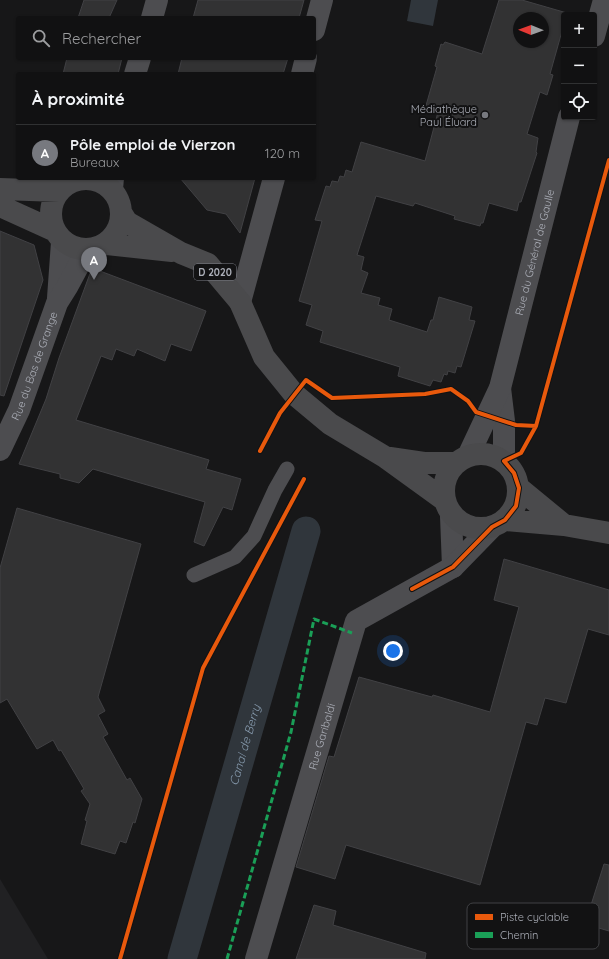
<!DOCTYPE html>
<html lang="fr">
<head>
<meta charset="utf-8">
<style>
	:root { --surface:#111112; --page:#1e1f20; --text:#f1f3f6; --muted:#9c9d9f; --line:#303132; --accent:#77797f }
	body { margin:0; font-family:Quicksand,sans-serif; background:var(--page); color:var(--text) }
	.controls { position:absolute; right:12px; top:12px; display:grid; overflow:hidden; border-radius:4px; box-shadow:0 1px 3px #0004 }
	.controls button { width:36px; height:36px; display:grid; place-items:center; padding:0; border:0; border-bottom:1px solid var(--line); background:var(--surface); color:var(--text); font:20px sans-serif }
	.compass { position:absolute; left:513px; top:12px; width:36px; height:36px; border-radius:50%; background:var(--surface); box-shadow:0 1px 3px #0004; rotate:271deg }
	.you { position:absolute; left:393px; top:651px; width:14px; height:14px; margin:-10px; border:3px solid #fff; border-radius:50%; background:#1a73e8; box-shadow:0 0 0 6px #1a73e833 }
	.badge { display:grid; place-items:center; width:26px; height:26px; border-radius:50%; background:var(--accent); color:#fff; font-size:13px; font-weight:700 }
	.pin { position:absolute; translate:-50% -33px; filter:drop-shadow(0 1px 2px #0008) }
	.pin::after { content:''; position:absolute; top:21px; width:14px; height:12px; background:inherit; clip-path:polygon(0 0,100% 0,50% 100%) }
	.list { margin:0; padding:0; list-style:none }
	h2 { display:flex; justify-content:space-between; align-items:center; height:52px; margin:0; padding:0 16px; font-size:17px }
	h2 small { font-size:13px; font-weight:400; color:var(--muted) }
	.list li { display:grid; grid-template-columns:26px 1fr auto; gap:12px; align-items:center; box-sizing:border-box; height:56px; padding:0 16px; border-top:1px solid var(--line) }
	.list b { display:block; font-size:15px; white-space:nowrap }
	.list p { margin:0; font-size:13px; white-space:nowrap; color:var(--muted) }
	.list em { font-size:13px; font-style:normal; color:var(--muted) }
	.icon { flex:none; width:22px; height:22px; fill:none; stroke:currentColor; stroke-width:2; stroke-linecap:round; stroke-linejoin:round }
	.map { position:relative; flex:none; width:609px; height:959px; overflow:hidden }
	.search { position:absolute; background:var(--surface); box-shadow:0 1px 3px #0004; left:16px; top:16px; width:300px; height:44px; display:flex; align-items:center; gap:10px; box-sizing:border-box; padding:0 14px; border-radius:4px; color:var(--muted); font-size:15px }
	.panel { position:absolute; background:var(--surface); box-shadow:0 1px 3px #0004; left:16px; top:72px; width:300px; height:108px; border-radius:4px }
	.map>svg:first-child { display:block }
	.built { fill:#212123 }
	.water { fill:#30363c }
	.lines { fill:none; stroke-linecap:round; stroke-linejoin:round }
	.canal { stroke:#30363c; stroke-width:29 }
	.building { fill:#323233; stroke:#414144; fill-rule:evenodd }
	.service { stroke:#4d4d50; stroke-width:15 }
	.minor { stroke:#4d4d50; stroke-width:22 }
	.primary { stroke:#4a4a4c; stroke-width:22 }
	.quiet { stroke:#1a9f57; stroke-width:3; stroke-dasharray:6 3; stroke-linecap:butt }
	.cycleway-casing { stroke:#121213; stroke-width:6 }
	.cycleway { stroke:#e8590c; stroke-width:4 }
	.poi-dot { fill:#77797f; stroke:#121213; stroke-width:1.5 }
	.labels { text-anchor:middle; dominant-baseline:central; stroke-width:4; stroke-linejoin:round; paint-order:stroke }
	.shield { fill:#121213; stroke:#7d7f86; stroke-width:1 }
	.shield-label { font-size:10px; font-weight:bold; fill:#abaeb7 }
	.poi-label { font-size:11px; fill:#abaeb7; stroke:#121213; text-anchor:end }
	.street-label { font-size:11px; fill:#abaeb7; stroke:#121213 }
	.water-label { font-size:12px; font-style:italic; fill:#869aad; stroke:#121213 }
	.key { fill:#121213; stroke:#404144; stroke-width:1 }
	.key-label { font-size:11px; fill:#abaeb7 }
</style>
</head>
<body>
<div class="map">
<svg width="609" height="959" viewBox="0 0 609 959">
	<rect width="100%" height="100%" fill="#171718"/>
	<path class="built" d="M0,879L48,959H0Z"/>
	<path class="water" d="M411,0H438L433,26L407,21Z"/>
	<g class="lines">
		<path class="canal" id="s1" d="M182,959L306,531"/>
	</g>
	<path class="building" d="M84,0H117L109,18H78Z
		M198,0H304L299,18H193Z
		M499,0H522L567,13V15H564V24L550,74L553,75L547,95L540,92L527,134L538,138L536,152L537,153L521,202H519L517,211L489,203L483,223H481L480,226L454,219L455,216L415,203L413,206L376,196L357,255L364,257L361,270L368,273L361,293L380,298L378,305L392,309L389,320L427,332L431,320H433L439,297L472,307L469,320L475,321L461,367L457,366L455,373L448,371L447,375L444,374L441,382L433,380L430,386L398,376L400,367L320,342L323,331L306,325L312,305L299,301L322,221L315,220L326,186L330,187L332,181L338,182L340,176L344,177L346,170L352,172L361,142L425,161L438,112L425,109L437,67L435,66L441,44L443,45L445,42L482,54ZM519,18H543V42H519Z
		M67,58H122L118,74H63Z
		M182,58H288L283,74H178Z
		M180,178H255L240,233L226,214L207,210Z
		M0,231L34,245L43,280L4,396L0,395Z
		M92,268L206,311L191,351L171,344L165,361L137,349L134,356L116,349L112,360L101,356L76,420L209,460L206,469L241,479L232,510L223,507L204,546L194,542L205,502L93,469L79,483L60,478V474L19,464L46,399L59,358Z
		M17,508L141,544L98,697L105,711L98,715L108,734L103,737L127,780L130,778L142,799L135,823L133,822L126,843L120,841L115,854L81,844L87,821L85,820L90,804L81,791L84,789L61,750L59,751L53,740L37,749L7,699L0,703V568Z
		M504,559L609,590V635L588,629L566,703L545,698L537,725L526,722L480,885L346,845L335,879L296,867L329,756L334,757L359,677L432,697L433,695L490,712L519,607L494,600Z
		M604,864L609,865V931L585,924Z
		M314,905L336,911L333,925L426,953L425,959H296Z"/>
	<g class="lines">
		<path class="service" d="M194,575L235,557L254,536L275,490L287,469"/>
		<g class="minor">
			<path d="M152,18L157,0"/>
			<path d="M314,30L322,0"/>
			<path d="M594,36L604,0"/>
			<path d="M135,74L140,58"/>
			<path d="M302,74L306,58"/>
			<path d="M112,189L113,178"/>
			<path d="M58,298L62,242"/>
			<path d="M240,302L274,178"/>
			<path d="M500,388L504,421V461"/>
			<path id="s2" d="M0,450L19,410L57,303L67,287L82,259L89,250"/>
			<path id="s3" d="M469,454L500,388L569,117"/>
			<path d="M451,516L453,567"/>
			<path id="s4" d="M256,959L356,621L453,567L492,527"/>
		</g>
		<path class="primary" d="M51 214a35 35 0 1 1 70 0a35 35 0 1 1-70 0Z
			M0,189L59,191
			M0,206L53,230
			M122,214L127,222L181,253L208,264L240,302L264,357L294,394L330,424L385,457L443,499
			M107,244L172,251
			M444 491a37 37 0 1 1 74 0a37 37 0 1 1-74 0Z
			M390,458L424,463H455
			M519,488L564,525
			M505,520L564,525L609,533"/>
		<path class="quiet" d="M227,959L291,732L314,619L352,633"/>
		<defs>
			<path id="cycleway" d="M260,451L280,413L306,380L332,398L425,394L451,389L468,401L476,412L516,425L536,426
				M412,589L453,567L492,527L505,520L516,506L519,488L514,473L504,461L521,453L536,426L609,160
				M120,959L203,668L304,479"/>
		</defs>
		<use href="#cycleway" class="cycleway-casing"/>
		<use href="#cycleway" class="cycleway"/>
	</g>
	<circle class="poi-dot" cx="485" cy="115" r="4"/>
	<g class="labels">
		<rect class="shield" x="194" y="264" width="42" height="16" rx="3"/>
		<g class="shield-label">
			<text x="215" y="272">D 2020</text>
		</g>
		<g class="poi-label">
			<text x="477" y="109">Médiathèque<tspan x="477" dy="13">Paul Éluard</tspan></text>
		</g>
		<g class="street-label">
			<text stroke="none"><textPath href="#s3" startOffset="213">Rue du Général de Gaulle</textPath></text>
			<text stroke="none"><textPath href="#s2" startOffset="91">Rue du Bas de Grange</textPath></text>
			<text stroke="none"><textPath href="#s4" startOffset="232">Rue Garibaldi</textPath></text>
		</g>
		<g class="water-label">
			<text stroke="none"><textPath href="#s1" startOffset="223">Canal de Berry</textPath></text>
		</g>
	</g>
	<rect x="467" y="903" width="132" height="46" rx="6" class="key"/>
	<rect x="475" y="914" width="18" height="6" fill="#e8590c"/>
	<rect x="475" y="932" width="18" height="6" fill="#1a9f57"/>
	<g class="key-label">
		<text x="500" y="921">Piste cyclable</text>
		<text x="500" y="939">Chemin</text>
	</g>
</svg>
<div class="controls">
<button>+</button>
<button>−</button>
<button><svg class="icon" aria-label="locate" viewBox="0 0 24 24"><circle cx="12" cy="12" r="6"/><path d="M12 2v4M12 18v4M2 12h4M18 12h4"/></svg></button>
</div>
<svg class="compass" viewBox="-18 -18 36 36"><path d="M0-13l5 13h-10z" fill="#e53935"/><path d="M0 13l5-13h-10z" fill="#9c9d9f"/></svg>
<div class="you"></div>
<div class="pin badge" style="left:94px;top:280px">A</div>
<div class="search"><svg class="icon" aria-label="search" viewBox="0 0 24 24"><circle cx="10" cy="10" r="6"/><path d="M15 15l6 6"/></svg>Rechercher</div>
<section class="panel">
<h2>À proximité<small></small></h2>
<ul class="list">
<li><span class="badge">A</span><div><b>Pôle emploi de Vierzon</b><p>Bureaux</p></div><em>120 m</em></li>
</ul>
</section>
</div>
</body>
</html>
